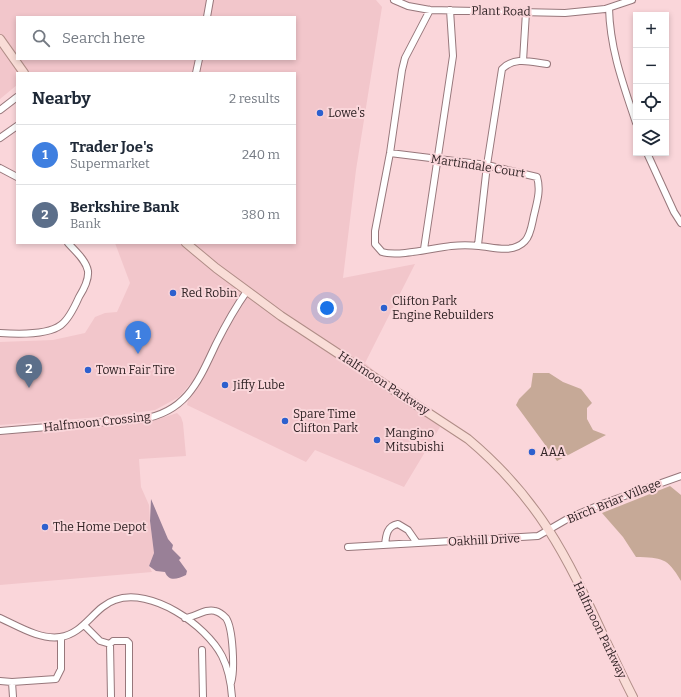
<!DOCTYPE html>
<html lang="en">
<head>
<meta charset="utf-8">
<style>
	:root { --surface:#fff; --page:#f2f2f3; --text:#1f2937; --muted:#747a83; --line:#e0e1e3; --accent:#2563eb }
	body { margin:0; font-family:Bitter,serif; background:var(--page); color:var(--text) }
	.controls { position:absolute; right:12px; top:12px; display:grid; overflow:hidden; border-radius:0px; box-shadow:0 2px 6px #0003 }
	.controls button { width:36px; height:36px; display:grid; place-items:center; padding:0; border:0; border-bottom:1px solid var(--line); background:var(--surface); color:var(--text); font:20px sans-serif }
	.you { position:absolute; left:327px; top:308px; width:14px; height:14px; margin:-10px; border:3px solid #fff; border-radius:50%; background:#1a73e8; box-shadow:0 0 0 6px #1a73e833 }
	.badge { display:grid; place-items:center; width:26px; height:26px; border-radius:50%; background:var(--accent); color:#fff; font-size:13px; font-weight:700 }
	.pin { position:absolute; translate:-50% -33px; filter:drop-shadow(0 1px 2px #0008) }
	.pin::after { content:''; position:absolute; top:21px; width:14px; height:12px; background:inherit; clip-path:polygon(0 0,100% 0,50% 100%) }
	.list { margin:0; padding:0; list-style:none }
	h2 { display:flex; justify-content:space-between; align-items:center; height:52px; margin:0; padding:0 16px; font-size:17px }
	h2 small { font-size:13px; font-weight:400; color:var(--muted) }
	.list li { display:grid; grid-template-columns:26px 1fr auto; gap:12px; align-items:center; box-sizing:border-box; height:60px; padding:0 16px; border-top:1px solid var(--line) }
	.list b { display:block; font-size:15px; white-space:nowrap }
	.list p { margin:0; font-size:13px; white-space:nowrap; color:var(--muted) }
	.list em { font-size:13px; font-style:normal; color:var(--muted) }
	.icon { flex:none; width:22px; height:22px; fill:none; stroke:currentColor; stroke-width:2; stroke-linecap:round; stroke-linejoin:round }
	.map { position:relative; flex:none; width:681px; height:697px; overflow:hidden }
	.search { position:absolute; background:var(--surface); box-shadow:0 2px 6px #0003; left:16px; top:16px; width:280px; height:44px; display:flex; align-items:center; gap:10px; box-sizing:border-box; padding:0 14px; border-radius:0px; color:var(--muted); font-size:15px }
	.panel { position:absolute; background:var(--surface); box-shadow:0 2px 6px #0003; left:16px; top:72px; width:280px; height:172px; border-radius:0px }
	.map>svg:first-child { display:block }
	.built { fill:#f2c6cb; fill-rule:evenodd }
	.green { fill:#c6a997 }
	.water { fill:#998097 }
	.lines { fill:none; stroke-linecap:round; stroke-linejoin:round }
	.minor-casing { stroke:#97777b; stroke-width:8 }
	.major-casing { stroke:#b08d87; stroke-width:10 }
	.minor { stroke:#fff; stroke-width:6 }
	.major { stroke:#f9ddd7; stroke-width:8 }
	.poi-dot { fill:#2d60ce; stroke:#fad6da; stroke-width:1.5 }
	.labels { text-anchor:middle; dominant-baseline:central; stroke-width:4; stroke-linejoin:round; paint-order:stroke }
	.street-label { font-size:12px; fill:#302325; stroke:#fad6da }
	.poi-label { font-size:12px; fill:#302325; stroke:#fad6da; text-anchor:start }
</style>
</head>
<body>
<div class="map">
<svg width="681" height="697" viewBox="0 0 681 697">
	<rect width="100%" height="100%" fill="#fad6da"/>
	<path class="built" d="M0,0H376L382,7L356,170L343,278L415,264L365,363L440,427L404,487L315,450L306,462L187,405L191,383L179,397L155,410L113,416L0,425V342L53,340L85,333L95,317L105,313L117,312L130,283L115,243H295V73H17V85L0,99ZM17,17H295V59H17Z
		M177,413L181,417L183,423L186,456L139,459L141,487L149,505L150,521L154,553L149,566L152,572L0,585V435L153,421Z"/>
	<path class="green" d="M533,373H549L563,382L581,389L592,403L587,408V419L593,430L606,435L557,461L516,405L519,399L531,387Z
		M670,486L681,495V581C667,557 662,558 636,557L623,537L602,513Z"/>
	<path class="water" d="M151,499L168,539L173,545L172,549L181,558L179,560L187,571L186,575C177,579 169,582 165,572L156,571L149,566L154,553L150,521Z"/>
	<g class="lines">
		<defs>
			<path id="minor" d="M394,0L408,6L430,10L565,13L605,9L632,0
				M609,8C610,49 623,84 636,123
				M207,17L210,0
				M523,61L526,12
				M196,73L199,59
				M0,110L17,97
				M0,138L17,126
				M390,153L487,165L537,177C541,190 537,202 534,215C532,223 531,235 525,241C513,254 493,247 479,246C470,245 460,245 451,246C433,248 398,257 382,252L375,244V231L390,153L402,70L405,58L430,10
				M647,153L674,212L681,223
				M0,168L17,177
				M478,245L487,165L502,69C515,56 531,62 547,64
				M424,249L453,56L450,10
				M0,333C15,334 48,335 61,325C69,319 75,306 79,297C84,289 89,280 88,271C86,260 75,251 68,243
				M0,431L142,419C187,412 199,380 216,344C225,326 235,308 247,291
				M385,545C386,535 387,526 398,524L408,530L417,543
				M348,547L538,536L569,518L602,504L681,476
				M0,618C18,626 40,640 60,637C84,634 94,607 115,600C151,587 206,625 222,656C228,668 231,683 232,697
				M185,618C195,617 206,608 215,611C219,612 223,615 226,618C233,628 235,670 231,683
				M84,625L100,641L110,644
				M202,650L203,697
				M0,681L12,682L56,679L61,669V637
				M12,682L13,697
				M111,697L110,644L113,641H127L129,643V697"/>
			<path id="major" d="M0,39L24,73
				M186,243L216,268L281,316L468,439C499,465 526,495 548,529C581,580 605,643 633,697"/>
		</defs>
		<use href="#minor" class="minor-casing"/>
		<use href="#major" class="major-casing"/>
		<use href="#minor" class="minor"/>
		<use href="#major" class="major"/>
	</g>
	<g class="poi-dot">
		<circle cx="320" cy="113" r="4"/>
		<circle cx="173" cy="293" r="4"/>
		<circle cx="384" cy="308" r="4"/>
		<circle cx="88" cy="370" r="4"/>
		<circle cx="225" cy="385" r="4"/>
		<circle cx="285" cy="421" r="4"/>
		<circle cx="377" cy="440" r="4"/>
		<circle cx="532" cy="452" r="4"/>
		<circle cx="45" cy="527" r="4"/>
	</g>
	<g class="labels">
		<g class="street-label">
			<text transform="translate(501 11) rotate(1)">Plant Road</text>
			<text transform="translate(478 166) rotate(9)">Martindale Court</text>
			<text transform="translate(384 383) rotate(33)">Halfmoon Parkway</text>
			<text transform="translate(97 422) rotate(-6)">Halfmoon Crossing</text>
			<text transform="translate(614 501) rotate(-22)">Birch Briar Village</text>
			<text transform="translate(484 540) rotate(-3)">Oakhill Drive</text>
			<text transform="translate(600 630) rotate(64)">Halfmoon Parkway</text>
		</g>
		<g class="poi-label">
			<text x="328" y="113">Lowe's</text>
			<text x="181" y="293">Red Robin</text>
			<text x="392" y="301">Clifton Park<tspan x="392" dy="14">Engine Rebuilders</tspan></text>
			<text x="96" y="370">Town Fair Tire</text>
			<text x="233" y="385">Jiffy Lube</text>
			<text x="293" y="414">Spare Time<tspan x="293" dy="14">Clifton Park</tspan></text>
			<text x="385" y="433">Mangino<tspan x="385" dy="14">Mitsubishi</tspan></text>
			<text x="540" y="452">AAA</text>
			<text x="53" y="527">The Home Depot</text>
		</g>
	</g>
</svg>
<div class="controls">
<button>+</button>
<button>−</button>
<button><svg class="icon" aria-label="locate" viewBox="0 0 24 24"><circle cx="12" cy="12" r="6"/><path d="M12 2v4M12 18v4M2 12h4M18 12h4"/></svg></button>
<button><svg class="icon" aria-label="layers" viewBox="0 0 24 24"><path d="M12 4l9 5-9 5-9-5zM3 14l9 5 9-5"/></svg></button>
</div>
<div class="you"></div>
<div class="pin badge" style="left:138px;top:354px;background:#3f7fe0">1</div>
<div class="pin badge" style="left:29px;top:388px;background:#5c6f8a">2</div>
<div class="search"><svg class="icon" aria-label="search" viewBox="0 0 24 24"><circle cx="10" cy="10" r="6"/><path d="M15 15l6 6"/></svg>Search here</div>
<section class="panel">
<h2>Nearby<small>2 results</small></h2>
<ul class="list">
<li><span class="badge" style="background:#3f7fe0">1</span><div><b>Trader Joe's</b><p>Supermarket</p></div><em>240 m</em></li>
<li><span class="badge" style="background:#5c6f8a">2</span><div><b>Berkshire Bank</b><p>Bank</p></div><em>380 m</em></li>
</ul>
</section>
</div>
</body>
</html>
